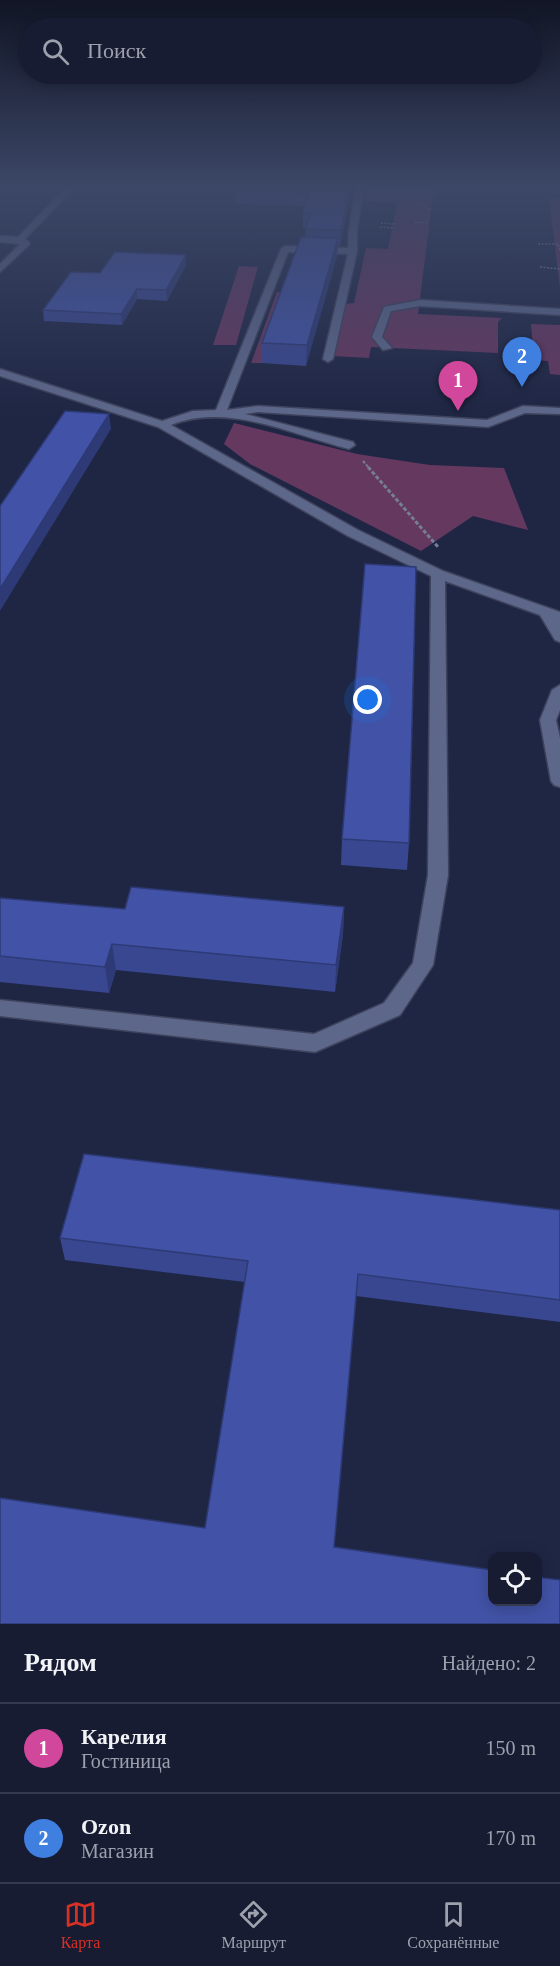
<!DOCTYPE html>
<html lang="ru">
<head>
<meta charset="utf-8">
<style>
	:root { --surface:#171c33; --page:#20253b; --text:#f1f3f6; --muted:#9ea1ac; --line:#363a4e; --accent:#d93025 }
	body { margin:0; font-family:"Times New Roman",serif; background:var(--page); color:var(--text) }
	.controls { position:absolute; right:18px; bottom:18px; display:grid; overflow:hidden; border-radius:12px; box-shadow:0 3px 15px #0003 }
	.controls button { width:54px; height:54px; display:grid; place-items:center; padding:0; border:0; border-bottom:2px solid var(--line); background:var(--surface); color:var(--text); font:30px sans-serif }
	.you { position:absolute; left:368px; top:700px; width:21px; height:21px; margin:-15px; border:4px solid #fff; border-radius:50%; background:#1a73e8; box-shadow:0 0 0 9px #1a73e833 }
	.badge { display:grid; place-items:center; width:39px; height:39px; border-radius:50%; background:var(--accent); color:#fff; font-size:20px; font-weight:700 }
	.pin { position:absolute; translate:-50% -50px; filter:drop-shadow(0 2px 3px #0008) }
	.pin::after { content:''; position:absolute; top:32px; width:21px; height:18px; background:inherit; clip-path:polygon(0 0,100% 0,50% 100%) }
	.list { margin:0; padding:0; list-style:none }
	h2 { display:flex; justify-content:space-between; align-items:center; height:78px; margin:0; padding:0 24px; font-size:26px }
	h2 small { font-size:20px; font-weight:400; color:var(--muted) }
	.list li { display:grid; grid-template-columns:39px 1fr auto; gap:18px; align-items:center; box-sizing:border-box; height:90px; padding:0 24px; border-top:2px solid var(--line) }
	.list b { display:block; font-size:22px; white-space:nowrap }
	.list p { margin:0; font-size:20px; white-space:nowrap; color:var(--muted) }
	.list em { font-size:20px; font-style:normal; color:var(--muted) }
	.icon { flex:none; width:33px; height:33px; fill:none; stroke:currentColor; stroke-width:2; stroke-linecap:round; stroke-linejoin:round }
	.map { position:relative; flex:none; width:560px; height:1624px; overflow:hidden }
	.search { position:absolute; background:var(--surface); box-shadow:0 3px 15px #0003; left:18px; right:18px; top:18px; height:66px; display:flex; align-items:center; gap:15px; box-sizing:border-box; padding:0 21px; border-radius:33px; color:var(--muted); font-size:22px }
	.sheet { height:258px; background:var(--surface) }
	nav { display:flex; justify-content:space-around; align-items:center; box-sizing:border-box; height:84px; border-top:2px solid var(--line); background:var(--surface); font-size:16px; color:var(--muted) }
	nav a { display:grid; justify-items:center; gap:3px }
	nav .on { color:var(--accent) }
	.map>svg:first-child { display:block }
	.green { fill:#65385f }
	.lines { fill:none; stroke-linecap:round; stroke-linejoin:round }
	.service-casing { stroke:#3e435d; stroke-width:3 }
	.path-far2 { stroke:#767d96; stroke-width:1.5; stroke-dasharray:2 1.5; stroke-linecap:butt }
	.path-far1 { stroke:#767d96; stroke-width:2; stroke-dasharray:3 1.5; stroke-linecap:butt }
	.path { stroke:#767d96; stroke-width:3; stroke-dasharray:4 2; stroke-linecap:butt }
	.service { fill:#5d678a; fill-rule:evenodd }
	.wall { fill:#394790 }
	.shaded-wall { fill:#2e3a75 }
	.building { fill:#4253a7; stroke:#2e3a75; stroke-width:1.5 }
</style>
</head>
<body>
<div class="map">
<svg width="560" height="1624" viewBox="0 0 560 1624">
	<rect width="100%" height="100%" fill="#1f2644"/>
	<path class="green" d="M367,187H434L418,314L502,318L498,322V353L371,347L369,358L333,356L345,304L354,303L366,248L388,249L397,203L363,201Z
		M549,199H560V288Z
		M239,266L258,267L236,345H213Z
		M277,292L288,293L262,363H251Z
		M531,324L560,325V375L550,374L548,361L534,360Z
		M234,423L357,454L430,465L504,468L528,530L473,516L421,551L250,464L224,444Z"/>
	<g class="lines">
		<defs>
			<path id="service" d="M67,187H75L25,239L30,243L29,245L0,272V264L20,244L0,242V236L18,237Z
				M356,187H364L357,230V251L333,359L328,362L323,359L348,254L288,252L227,410L258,406L487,420L523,406L560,408V414L525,413L488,427L258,412L245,414L353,442L355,445L349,449C293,435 228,402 171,425L358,530L443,571L560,612V642L555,640L540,615L445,581L448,875L433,965L400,1015L315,1052L0,1016V1000L314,1034L384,1003L413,963L428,875L431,576L348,536L158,427L0,376V369L162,421L193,411L216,410L281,249L285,246L348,248L349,230Z
				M420,300L560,309V315L420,306L391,311L382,337L392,348L383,350L372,337L384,307Z
				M560,685V710L556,720L560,738V787L554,785L551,781L540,720L552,690Z"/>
		</defs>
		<use href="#service" class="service-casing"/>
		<path class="path-far2" d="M379,188H386L431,210
			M381,223L396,224
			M415,223L429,222
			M380,227L395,228
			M538,244H558L560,251
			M540,267L560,269"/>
		<path class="path-far1" d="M363,461L370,469"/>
		<path class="path" d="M368,467L439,548"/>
		<use href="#service" class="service"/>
	</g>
	<path class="wall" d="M206,187H352L340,246L338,245L337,256L306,366L262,363V343L305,237L306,228H303V213L305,206L236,204L235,189Z
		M186,265L167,301L137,299L122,325L44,321L43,310L100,273Z
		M342,839L409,843L407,870L341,865Z
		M0,898L125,909L344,907L343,934L335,992L116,970L109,993L0,982Z
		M560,1210V1322L356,1296L205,1528L245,1282L65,1260L60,1238Z"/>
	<path class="shaded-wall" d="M350,187H352L340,246L341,230Z
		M338,238L337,256L306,366L307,345Z
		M186,255V265L167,301L166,290Z
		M137,289V299L122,325L121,314Z
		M109,414L111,429L0,611V589Z
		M344,907L343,934L335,992L336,965Z
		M112,944L116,970L109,993L105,967Z"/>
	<path class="building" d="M236,187H350L341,230L305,229L311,213H303L309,192L235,189Z
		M301,237L338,238L307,345L262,343Z
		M115,252L186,255L166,290L137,289L121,314L43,310L71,272L100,273Z
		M65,411L109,414L0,589V506Z
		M365,564L416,567L409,843L342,839Z
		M131,887L344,907L336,965L112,944L105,967L0,956V898L125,909Z
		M84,1154L560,1210V1300L358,1274L334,1547L492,1570V1602H537V1577L560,1580V1624H0V1498L205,1528L248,1261L60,1238Z"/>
	<linearGradient id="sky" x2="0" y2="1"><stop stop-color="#111525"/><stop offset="0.45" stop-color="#3c4767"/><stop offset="1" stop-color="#3c4767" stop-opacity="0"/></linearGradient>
	<rect width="560" height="414" fill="url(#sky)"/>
</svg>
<div class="controls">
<button><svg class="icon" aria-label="locate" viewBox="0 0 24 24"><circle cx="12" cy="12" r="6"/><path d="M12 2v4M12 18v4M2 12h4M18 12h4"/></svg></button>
</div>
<div class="you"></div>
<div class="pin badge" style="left:458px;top:411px;background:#d1479c">1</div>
<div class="pin badge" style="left:522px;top:387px;background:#3f7fe0">2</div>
<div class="search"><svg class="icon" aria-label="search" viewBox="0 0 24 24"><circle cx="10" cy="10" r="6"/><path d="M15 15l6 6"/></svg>Поиск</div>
</div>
<section class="sheet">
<h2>Рядом<small>Найдено: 2</small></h2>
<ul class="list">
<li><span class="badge" style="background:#d1479c">1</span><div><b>Карелия</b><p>Гостиница</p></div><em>150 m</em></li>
<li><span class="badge" style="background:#3f7fe0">2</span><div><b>Ozon</b><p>Магазин</p></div><em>170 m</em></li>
</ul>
</section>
<nav>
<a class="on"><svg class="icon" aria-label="map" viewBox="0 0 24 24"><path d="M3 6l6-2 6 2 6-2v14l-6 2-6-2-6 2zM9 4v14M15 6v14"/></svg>Карта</a>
<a><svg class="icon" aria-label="directions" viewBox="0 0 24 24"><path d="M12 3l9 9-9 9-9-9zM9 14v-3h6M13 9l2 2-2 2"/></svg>Маршрут</a>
<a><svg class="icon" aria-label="saved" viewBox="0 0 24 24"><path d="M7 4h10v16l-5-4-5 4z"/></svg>Сохранённые</a>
</nav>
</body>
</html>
